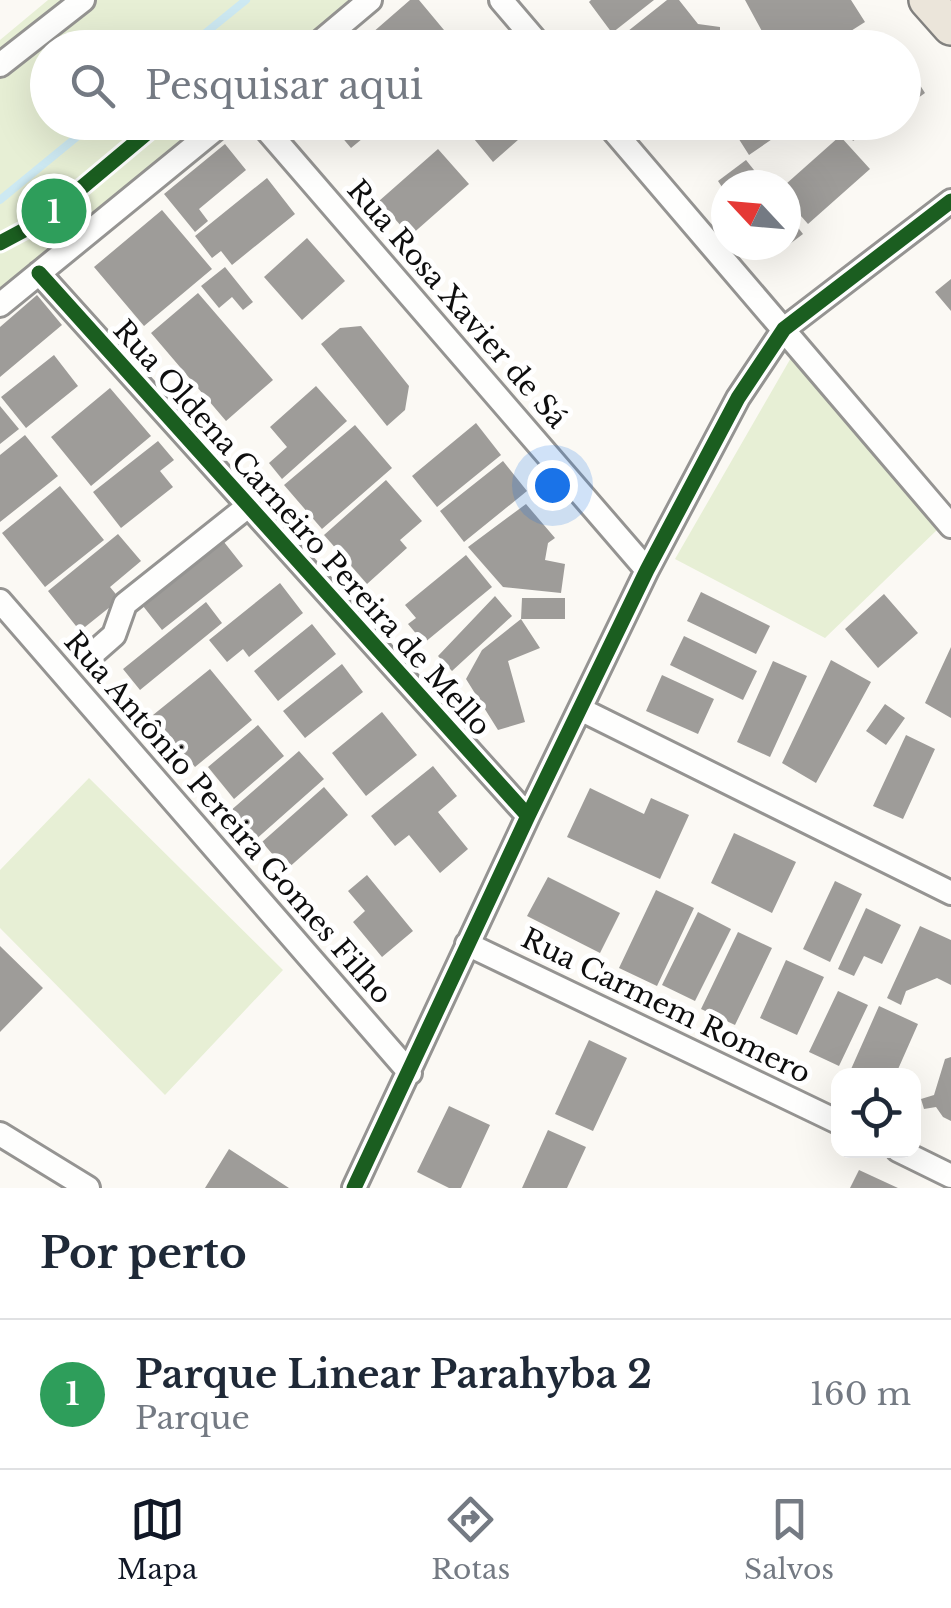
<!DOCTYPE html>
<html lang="pt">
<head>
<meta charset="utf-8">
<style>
	:root { --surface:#fff; --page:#f2f2f3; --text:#1f2937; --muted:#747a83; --line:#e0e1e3; --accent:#111827 }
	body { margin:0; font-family:"Libre Baskerville",serif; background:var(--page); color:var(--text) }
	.controls { position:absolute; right:30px; bottom:30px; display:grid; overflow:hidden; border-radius:20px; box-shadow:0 10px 40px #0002 }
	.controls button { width:90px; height:90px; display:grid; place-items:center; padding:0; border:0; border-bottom:2px solid var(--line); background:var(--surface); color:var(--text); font:50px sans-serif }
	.compass { position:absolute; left:711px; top:170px; width:90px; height:90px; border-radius:50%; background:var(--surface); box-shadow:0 10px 40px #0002; rotate:296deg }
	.you { position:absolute; left:552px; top:485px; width:35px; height:35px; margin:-25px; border:8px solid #fff; border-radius:50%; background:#1a73e8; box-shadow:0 0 0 15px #1a73e833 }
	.badge { display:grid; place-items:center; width:65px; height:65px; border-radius:50%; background:var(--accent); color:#fff; font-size:32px; font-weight:700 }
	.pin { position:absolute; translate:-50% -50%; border:5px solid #fff; box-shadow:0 2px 10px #0006 }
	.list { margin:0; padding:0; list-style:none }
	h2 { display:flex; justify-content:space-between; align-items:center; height:130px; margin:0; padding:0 40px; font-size:42px }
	h2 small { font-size:32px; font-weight:400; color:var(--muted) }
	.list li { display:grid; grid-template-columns:65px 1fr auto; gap:30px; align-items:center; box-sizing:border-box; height:150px; padding:0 40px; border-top:2px solid var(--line) }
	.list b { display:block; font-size:38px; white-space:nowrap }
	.list p { margin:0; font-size:32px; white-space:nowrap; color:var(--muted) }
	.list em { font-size:32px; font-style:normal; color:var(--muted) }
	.icon { flex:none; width:55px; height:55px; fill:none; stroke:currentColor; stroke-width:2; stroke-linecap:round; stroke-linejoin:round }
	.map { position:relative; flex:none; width:951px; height:1188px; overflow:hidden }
	.search { position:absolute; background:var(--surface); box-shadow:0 10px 40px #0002; left:30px; right:30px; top:30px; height:110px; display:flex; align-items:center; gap:25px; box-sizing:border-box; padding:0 35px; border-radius:55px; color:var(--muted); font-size:38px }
	.sheet { height:280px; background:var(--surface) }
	nav { display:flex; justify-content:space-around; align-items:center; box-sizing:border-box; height:140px; border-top:2px solid var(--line); background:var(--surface); font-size:28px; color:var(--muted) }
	nav a { display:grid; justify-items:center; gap:5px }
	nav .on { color:var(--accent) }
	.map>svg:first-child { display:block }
	.green { fill:#e7efd5 }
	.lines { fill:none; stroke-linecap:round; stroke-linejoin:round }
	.stream { stroke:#cde9f2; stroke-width:8 }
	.building { fill:#9e9c99 }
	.minor-casing { stroke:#959492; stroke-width:28 }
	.primary-casing { stroke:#82817f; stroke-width:40 }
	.minor { stroke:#fefefd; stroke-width:22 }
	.primary { stroke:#ebe5da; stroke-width:35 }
	.cycleway-casing { stroke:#fff; stroke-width:21 }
	.cycleway { stroke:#1b5e20; stroke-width:15 }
	.labels { text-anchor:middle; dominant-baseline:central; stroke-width:10; stroke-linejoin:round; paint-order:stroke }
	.street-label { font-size:28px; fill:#0e0e0e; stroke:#fff }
</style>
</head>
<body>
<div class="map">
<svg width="951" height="1188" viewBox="0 0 951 1188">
	<rect width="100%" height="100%" fill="#fbf9f4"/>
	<path class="green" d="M48,0H363L305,47L48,48V122L215,123L0,300V40Z
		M792,356L939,528L825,638L675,559Z
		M89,778L283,970L165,1095L0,928V870Z"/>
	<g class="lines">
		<path class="stream" d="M187,48L246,0
			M0,200L95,122"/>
	</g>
	<path class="building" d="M410,0H419L459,48H370L364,40Z
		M591,0H654L612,33L589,2Z
		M667,0H679L698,24L720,27V48H616L613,43Z
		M745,0H851L865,22L824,48H771Z
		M862,34L871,48H841Z
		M904,60L925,93L904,108Z
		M329,122H358L368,134L351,148Z
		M460,122H533L535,125L493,162Z
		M728,122H797L749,155Z
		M845,122H881L853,141L843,124Z
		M840,136L870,169L808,224L786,199V184Z
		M225,144L246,170L199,209L208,221L195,232L164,194Z
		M438,149L469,184L410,236L379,201Z
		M746,160L766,185H726V193L718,181Z
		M267,178L295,214L232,265L221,251L212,258L195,236Z
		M162,210L212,269L144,326L94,267Z
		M786,212L803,234L774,256L765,245H786Z
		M307,238L345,281L302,320L264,277Z
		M225,267L253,302L243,310L232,297L219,308L201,286Z
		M951,279V311L935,292Z
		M198,293L273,380L226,421L151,333Z
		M37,295L62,325L0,377V327Z
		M361,326L409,386L405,410L387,426L321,344L340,328Z
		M54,355L78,386L26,428L1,397Z
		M316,386L347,421L282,479L269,463L287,447L270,427Z
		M110,388L151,436L91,486L51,437Z
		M0,406L19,429L0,444Z
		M476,423L501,455L437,507L412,476Z
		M355,425L392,468L322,529L284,485Z
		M25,435L58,476L0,522V455Z
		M158,441L174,460L160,471L173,487L121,528L93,492Z
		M503,461L527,491L464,542L440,511Z
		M386,480L422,521L400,540L407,548L367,584L324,535Z
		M60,486L104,540L45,587L2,533Z
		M526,504L555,538L548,543L545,560L565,564L561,593L503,587L468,547Z
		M118,534L141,561L110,587L120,599L80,631L48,591Z
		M224,542L243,566L162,630L143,606Z
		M466,555L492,587L424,643L408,624L416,618L405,605Z
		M280,583L303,613L249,657L243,649L227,662L209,640Z
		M701,592L770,626L756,654L687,621Z
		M884,594L918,633L878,668L845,629Z
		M495,596L512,616L452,671L438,656Z
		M522,598H565V619H521Z
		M206,602L222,623L140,690L123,669Z
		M521,619L540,648L508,661L525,722L498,730L466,679L482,650Z
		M312,624L336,654L278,701L254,671Z
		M684,636L757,671L743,700L670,665Z
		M951,647V718L925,703Z
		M831,660L871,682L816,783L782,763Z
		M773,661L807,676L770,757L737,742Z
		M342,664L363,692L305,738L283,711Z
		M210,669L252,720L195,767L153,715Z
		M662,675L714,699L698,734L646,711Z
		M885,704L905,718L886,745L866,731Z
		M382,712L417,755L366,796L332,753Z
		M258,725L284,756L234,799L208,767Z
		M906,735L935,749L903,819L873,806Z
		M299,751L324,779L254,841L229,812Z
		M433,766L457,796L438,812L468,849L440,873L409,835L395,846L371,816Z
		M324,787L348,815L286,870L262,842Z
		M590,788L644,814L651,798L689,815L660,879L567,837Z
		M734,833L796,862L772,913L711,883Z
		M367,875L413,931L382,957L353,922L365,911L348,891Z
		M548,877L620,913L600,953L527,916Z
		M835,881L862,894L830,962L803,949Z
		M656,890L694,908L657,986L619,968Z
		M866,908L901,925L882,964L864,956L854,976L838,969Z
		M698,912L731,929L695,1001L662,985Z
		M920,926L951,940V985L937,978L906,991L901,1005L887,998Z
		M738,932L772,948L735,1025L701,1009Z
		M0,946L43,988L0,1032Z
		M786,960L824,977L797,1035L760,1018Z
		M838,991L868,1005L839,1066L809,1052Z
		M879,1006L918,1024L895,1076H848Z
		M589,1040L627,1058L593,1131L555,1114Z
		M951,1057V1121L943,1117L936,1107L924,1109L921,1099L934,1095L945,1059Z
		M449,1106L490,1125L461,1188H449L417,1172Z
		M548,1130L586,1147L567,1188H522Z
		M229,1149L289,1188H205Z
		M859,1170L898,1188H850Z"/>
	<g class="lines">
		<defs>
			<path id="minor" d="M501,0L542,48
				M313,48L370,0
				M0,65L83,0
				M260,122L647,570
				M606,122L951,526
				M39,273L528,816
				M0,305L224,122
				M0,601L410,1073
				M89,657L114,635L125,604L247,507
				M580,709L951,893
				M467,944L838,1122
				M0,1134L88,1188
				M898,1150L951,1176
				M354,1188L528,816L647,570L738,398L784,329L951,201"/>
			<path id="primary" d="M927,0L951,27"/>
		</defs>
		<use href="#minor" class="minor-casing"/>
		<use href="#primary" class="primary-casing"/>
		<use href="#minor" class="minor"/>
		<use href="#primary" class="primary"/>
		<defs>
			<path id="cycleway" d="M0,243L43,220L160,122
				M39,273L528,816
				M354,1188L528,816L647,570L738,398L784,329L951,201"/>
		</defs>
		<use href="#cycleway" class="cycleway-casing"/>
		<use href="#cycleway" class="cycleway"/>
	</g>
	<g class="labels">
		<g class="street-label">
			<text transform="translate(457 304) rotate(49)">Rua Rosa Xavier de Sá</text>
			<text transform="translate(302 528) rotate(48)">Rua Oldena Carneiro Pereira de Mello</text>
			<text transform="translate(228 818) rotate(49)">Rua Antônio Pereira Gomes Filho</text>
			<text transform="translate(666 1006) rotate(26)">Rua Carmem Romero</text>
		</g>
	</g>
</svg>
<div class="controls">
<button><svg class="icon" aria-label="locate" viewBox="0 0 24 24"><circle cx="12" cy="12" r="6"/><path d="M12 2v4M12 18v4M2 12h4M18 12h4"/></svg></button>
</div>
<svg class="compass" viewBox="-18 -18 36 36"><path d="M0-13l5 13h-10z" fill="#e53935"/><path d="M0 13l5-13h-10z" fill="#747a83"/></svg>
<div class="you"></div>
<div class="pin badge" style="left:54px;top:211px;background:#2e9e5b">1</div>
<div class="search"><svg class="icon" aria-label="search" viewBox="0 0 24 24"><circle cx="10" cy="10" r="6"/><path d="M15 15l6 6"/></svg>Pesquisar aqui</div>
</div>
<section class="sheet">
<h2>Por perto<small></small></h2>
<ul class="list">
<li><span class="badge" style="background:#2e9e5b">1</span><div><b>Parque Linear Parahyba 2</b><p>Parque</p></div><em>160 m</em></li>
</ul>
</section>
<nav>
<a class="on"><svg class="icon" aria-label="map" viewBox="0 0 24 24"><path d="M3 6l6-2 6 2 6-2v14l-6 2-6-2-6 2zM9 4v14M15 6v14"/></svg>Mapa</a>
<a><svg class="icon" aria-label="directions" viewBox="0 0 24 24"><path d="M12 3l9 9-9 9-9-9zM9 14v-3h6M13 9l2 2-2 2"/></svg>Rotas</a>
<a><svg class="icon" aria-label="saved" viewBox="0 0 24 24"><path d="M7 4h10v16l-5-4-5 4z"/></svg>Salvos</a>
</nav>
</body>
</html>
